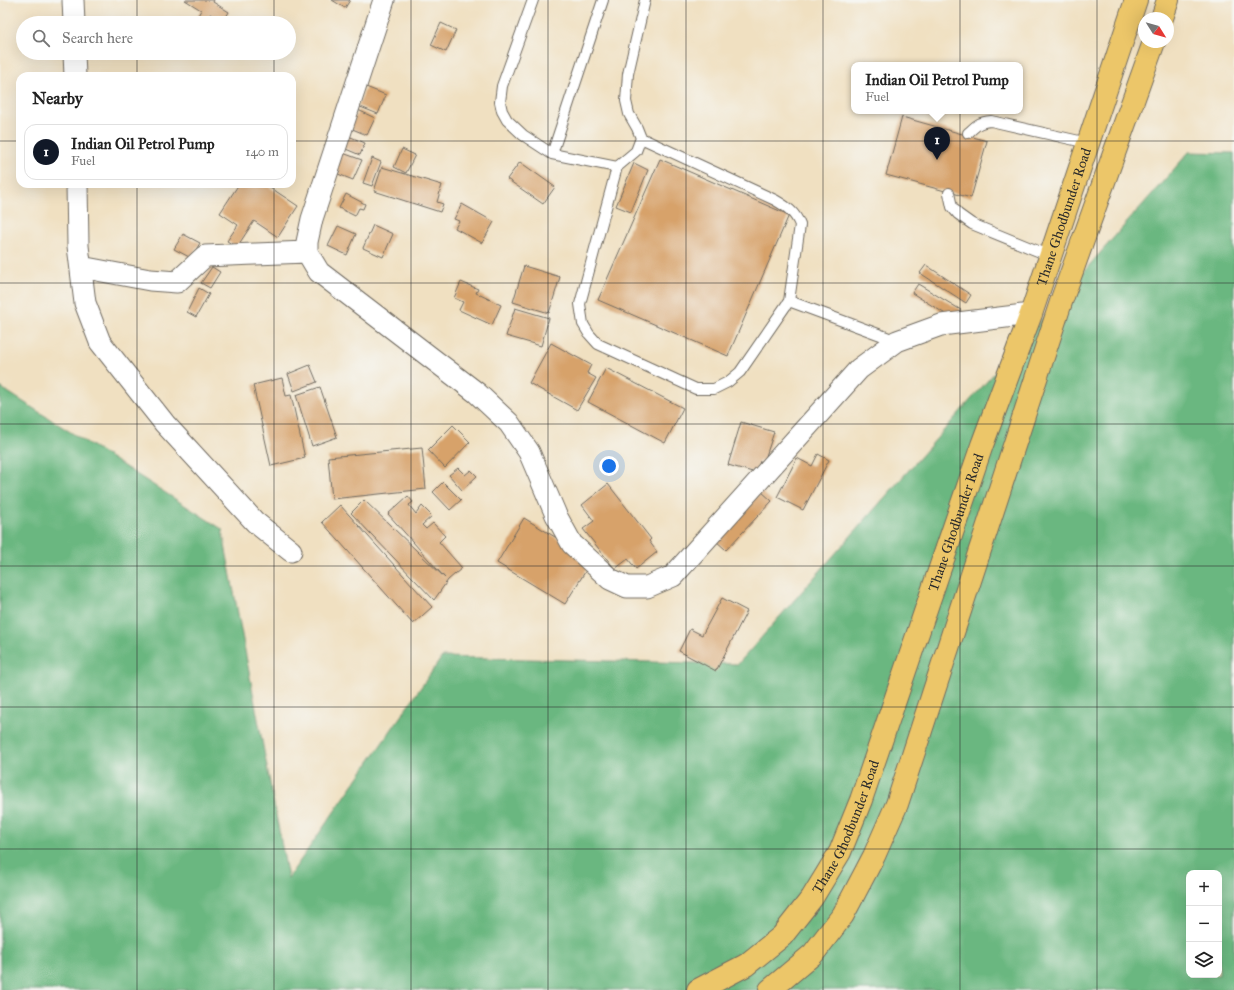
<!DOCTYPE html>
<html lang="en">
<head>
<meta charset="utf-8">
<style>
	:root { --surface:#fff; --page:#f2f2f2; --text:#222; --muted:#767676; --line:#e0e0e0; --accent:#111827 }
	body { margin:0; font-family:"IM FELL Great Primer",serif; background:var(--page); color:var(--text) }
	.controls { position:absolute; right:12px; bottom:12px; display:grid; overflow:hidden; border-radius:8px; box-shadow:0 4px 16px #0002 }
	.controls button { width:36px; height:36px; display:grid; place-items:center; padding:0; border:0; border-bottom:1px solid var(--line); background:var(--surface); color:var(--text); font:20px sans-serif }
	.compass { position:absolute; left:1138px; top:12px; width:36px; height:36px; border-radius:50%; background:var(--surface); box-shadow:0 4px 16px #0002; rotate:127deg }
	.you { position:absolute; left:609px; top:466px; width:14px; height:14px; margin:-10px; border:3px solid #fff; border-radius:50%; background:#1a73e8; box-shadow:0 0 0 6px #1a73e833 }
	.badge { display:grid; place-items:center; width:26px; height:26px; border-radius:50%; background:var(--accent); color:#fff; font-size:13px; font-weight:700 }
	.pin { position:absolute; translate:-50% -33px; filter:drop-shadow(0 1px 2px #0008) }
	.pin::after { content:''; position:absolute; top:21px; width:14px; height:12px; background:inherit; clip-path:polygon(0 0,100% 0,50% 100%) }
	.popup { position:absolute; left:851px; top:62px; width:172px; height:52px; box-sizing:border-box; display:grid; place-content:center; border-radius:8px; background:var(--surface); filter:drop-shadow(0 1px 3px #0005); font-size:13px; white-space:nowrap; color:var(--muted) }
	.popup b { font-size:15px; color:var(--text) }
	.popup::after { content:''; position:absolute; left:50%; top:100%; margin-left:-8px; border:8px solid transparent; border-top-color:var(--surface) }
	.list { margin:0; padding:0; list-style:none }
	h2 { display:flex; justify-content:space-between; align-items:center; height:52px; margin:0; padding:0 16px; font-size:17px }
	h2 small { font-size:13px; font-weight:400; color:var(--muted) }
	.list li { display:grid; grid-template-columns:26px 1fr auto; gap:12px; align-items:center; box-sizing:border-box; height:56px; margin:0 8px 8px; padding:0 8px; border:1px solid var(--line); border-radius:12px }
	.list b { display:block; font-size:15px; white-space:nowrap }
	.list p { margin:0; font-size:13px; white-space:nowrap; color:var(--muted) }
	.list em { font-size:13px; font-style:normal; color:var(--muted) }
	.icon { flex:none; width:22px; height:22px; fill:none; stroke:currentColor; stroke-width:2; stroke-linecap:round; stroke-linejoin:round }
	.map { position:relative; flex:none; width:1234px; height:990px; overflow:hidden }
	.search { position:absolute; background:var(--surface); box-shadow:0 4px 16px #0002; left:16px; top:16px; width:280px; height:44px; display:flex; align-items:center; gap:10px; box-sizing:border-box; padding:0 14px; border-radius:22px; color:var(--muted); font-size:15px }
	.panel { position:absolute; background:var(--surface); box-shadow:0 4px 16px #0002; left:16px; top:72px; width:280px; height:116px; border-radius:12px }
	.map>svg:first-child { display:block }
	.forest { fill:#6bb780; stroke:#4b7156; fill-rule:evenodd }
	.building { fill:#d7a26a }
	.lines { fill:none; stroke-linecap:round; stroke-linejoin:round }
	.lane-casing { stroke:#706a60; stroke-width:12 }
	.street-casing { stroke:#706a60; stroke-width:23 }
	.primary-casing { stroke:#706a60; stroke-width:24 }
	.lane { stroke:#fff; stroke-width:10 }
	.street { stroke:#fff; stroke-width:21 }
	.primary { stroke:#ecc669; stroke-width:22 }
	.grid { fill:none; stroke:#2b2b2b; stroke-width:1; stroke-opacity:0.55 }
	.labels { text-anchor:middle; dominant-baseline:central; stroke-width:3; stroke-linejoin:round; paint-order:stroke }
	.street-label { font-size:14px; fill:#2b2b2b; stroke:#f6f6f2 }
</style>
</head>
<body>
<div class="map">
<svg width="1234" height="990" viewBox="0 0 1234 990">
	<rect width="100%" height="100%" fill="#f6f6f2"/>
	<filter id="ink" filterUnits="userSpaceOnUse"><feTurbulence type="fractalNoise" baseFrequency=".025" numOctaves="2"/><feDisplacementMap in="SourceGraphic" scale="8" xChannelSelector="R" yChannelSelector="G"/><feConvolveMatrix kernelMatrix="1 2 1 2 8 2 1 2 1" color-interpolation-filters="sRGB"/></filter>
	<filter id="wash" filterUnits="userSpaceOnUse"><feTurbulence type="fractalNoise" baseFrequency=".012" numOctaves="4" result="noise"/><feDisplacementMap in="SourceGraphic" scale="16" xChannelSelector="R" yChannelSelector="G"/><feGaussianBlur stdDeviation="0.9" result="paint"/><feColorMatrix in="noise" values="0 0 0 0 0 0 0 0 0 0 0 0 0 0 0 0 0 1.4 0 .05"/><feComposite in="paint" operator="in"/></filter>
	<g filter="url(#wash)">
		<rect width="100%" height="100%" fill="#f0e0c1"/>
		<path class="forest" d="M1189,152L1234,153V990H0V387L222,529L288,878L442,657L738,664ZM1189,873H1219V975H1189Z"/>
		<g id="blocks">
			<path class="building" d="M185,0H214L213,2L229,12L223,22L210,14L205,23H194L201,10Z
				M332,0H350L345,8Z
				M441,23L456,30L446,52L431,45Z
				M366,87L386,95L378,114L358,106Z
				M358,110L375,118L367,135L350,128Z
				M902,117L987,141L971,198L886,175Z
				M346,135L365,143L360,155L341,147Z
				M402,149L415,155L406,173L394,167Z
				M340,152L362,160L353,180L338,174L340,170L333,168Z
				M372,158L381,162L372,186L363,183Z
				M660,159L789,215L728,356L598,300Z
				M520,162L555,187L543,204L507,179Z
				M634,163L648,170L631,212L616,206Z
				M382,167L442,185L437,202L443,204L440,212L374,191Z
				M239,184H265L298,206L278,237L254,221L237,247L227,241L238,225L220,213Z
				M346,194L365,204L363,209L359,208L355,216L339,208Z
				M462,204L494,222L482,243L455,228L459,221L454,219Z
				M373,225L393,234L383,257L363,248Z
				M338,226L356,234L347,255L328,246Z
				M183,234L200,243L191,258L174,249Z
				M926,265L971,295L966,303L920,273Z
				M524,266L560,277L549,313L513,302Z
				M212,267L220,272L210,288L201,283Z
				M461,282L478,289L476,293L501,305L492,325L459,310L463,302L454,298Z
				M918,284L961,310L955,320L912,293Z
				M199,288L209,294L196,317L187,312Z
				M515,308L549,318L541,346L506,336Z
				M551,343L591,365L587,373L596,378L577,410L529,383Z
				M310,365L317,382L294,391L288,374Z
				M606,368L683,408L665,443L588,402Z
				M282,378L286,396L291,395L305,458L271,466L253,385Z
				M320,387L337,437L312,446L296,395Z
				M741,422L774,432L764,462L760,461L756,473L728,465Z
				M453,425L470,442L445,468L428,450Z
				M422,448L426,489L332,499L328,457Z
				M818,454L829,460L803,510L777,497L797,458L812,466Z
				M458,468L465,475L471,470L477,476L462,490L449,475Z
				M443,482L461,500L450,510L433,492Z
				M608,484L651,539L649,541L657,552L636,569L628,559L615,569L583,529L594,521L582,505Z
				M761,491L772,501L726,550L715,540Z
				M408,496L413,502L409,505L416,514L422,506L432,516L422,525L426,529L433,523L445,536L439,542L462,568L448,580L434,600L351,513L364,500L445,578L388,514Z
				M340,505L432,607L413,624L322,522Z
				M524,518L573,548L590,564L565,604L497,563Z
				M722,598L747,611L716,671L679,651L690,629L702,635Z"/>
		</g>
	</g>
	<g filter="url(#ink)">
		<use href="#blocks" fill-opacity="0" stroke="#706a60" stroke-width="1"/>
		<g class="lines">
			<defs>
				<path id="lane" d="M533,0L502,86L500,102L502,111L507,120L523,135L552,154L617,167
					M645,0L628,74L626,101L629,114L637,128L641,138L636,151L617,167L580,304L583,324L589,334L598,344L696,389H714L728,382L740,372L789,301L897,341
					M968,133C977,125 979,122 991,121L1088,143
					M641,138L775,200C787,207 795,212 800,225L789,301
					M552,154L603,0
					M949,193L952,207L958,214L972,224L1050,256"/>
				<path id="street" d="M73,0L74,23
					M384,0L312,219L307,242V252L319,272L477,393L509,423L529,452L556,515L572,544L610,579L627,587H647L673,576L859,369L897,341L941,325L1031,314
					M74,53L75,76
					M77,184L78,246L85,303L100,342L165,424L255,522L291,551
					M81,267L150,280L177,282L205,256L307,252"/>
				<g id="primary">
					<path d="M1162,18L1168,0"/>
					<path id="s1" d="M698,990L746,965L782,936L812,898L840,852L861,800L982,445L1031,314L1136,0"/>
					<path d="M770,990L813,954L843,915L874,856L897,804L1062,299L1154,42"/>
				</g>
			</defs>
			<use href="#lane" class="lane-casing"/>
			<use href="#street" class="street-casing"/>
			<use href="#primary" class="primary-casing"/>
			<use href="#lane" class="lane"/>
			<use href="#street" class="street"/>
			<use href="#primary" class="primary"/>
		</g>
	</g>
	<path class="grid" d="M137,0V23M274,0V23M411,0V990M548,0V990M686,0V990M823,0V990M960,0V990M1097,0V990M137,53V76M274,53V76M0,141H20M292,141H1234M137,184V990M274,184V990M0,283H1234M0,424H1234M0,566H1234M0,707H1234M0,849H1234"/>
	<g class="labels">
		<g class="street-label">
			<text stroke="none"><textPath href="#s1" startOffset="876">Thane Ghodbunder Road</textPath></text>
			<text stroke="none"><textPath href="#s1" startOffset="552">Thane Ghodbunder Road</textPath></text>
			<text stroke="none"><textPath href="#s1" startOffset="228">Thane Ghodbunder Road</textPath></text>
		</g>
	</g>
</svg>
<div class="controls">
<button>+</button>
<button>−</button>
<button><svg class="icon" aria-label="layers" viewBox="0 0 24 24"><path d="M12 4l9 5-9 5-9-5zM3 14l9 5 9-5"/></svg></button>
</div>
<svg class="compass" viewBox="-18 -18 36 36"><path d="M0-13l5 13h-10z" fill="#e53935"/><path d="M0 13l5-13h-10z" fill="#767676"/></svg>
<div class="you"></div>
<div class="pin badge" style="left:937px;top:160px">1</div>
<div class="popup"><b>Indian Oil Petrol Pump</b>Fuel</div>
<div class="search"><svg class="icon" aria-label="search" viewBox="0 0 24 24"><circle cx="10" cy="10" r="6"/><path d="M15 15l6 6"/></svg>Search here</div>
<section class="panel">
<h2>Nearby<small></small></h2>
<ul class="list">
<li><span class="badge">1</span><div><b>Indian Oil Petrol Pump</b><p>Fuel</p></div><em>140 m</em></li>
</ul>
</section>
</div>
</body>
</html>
